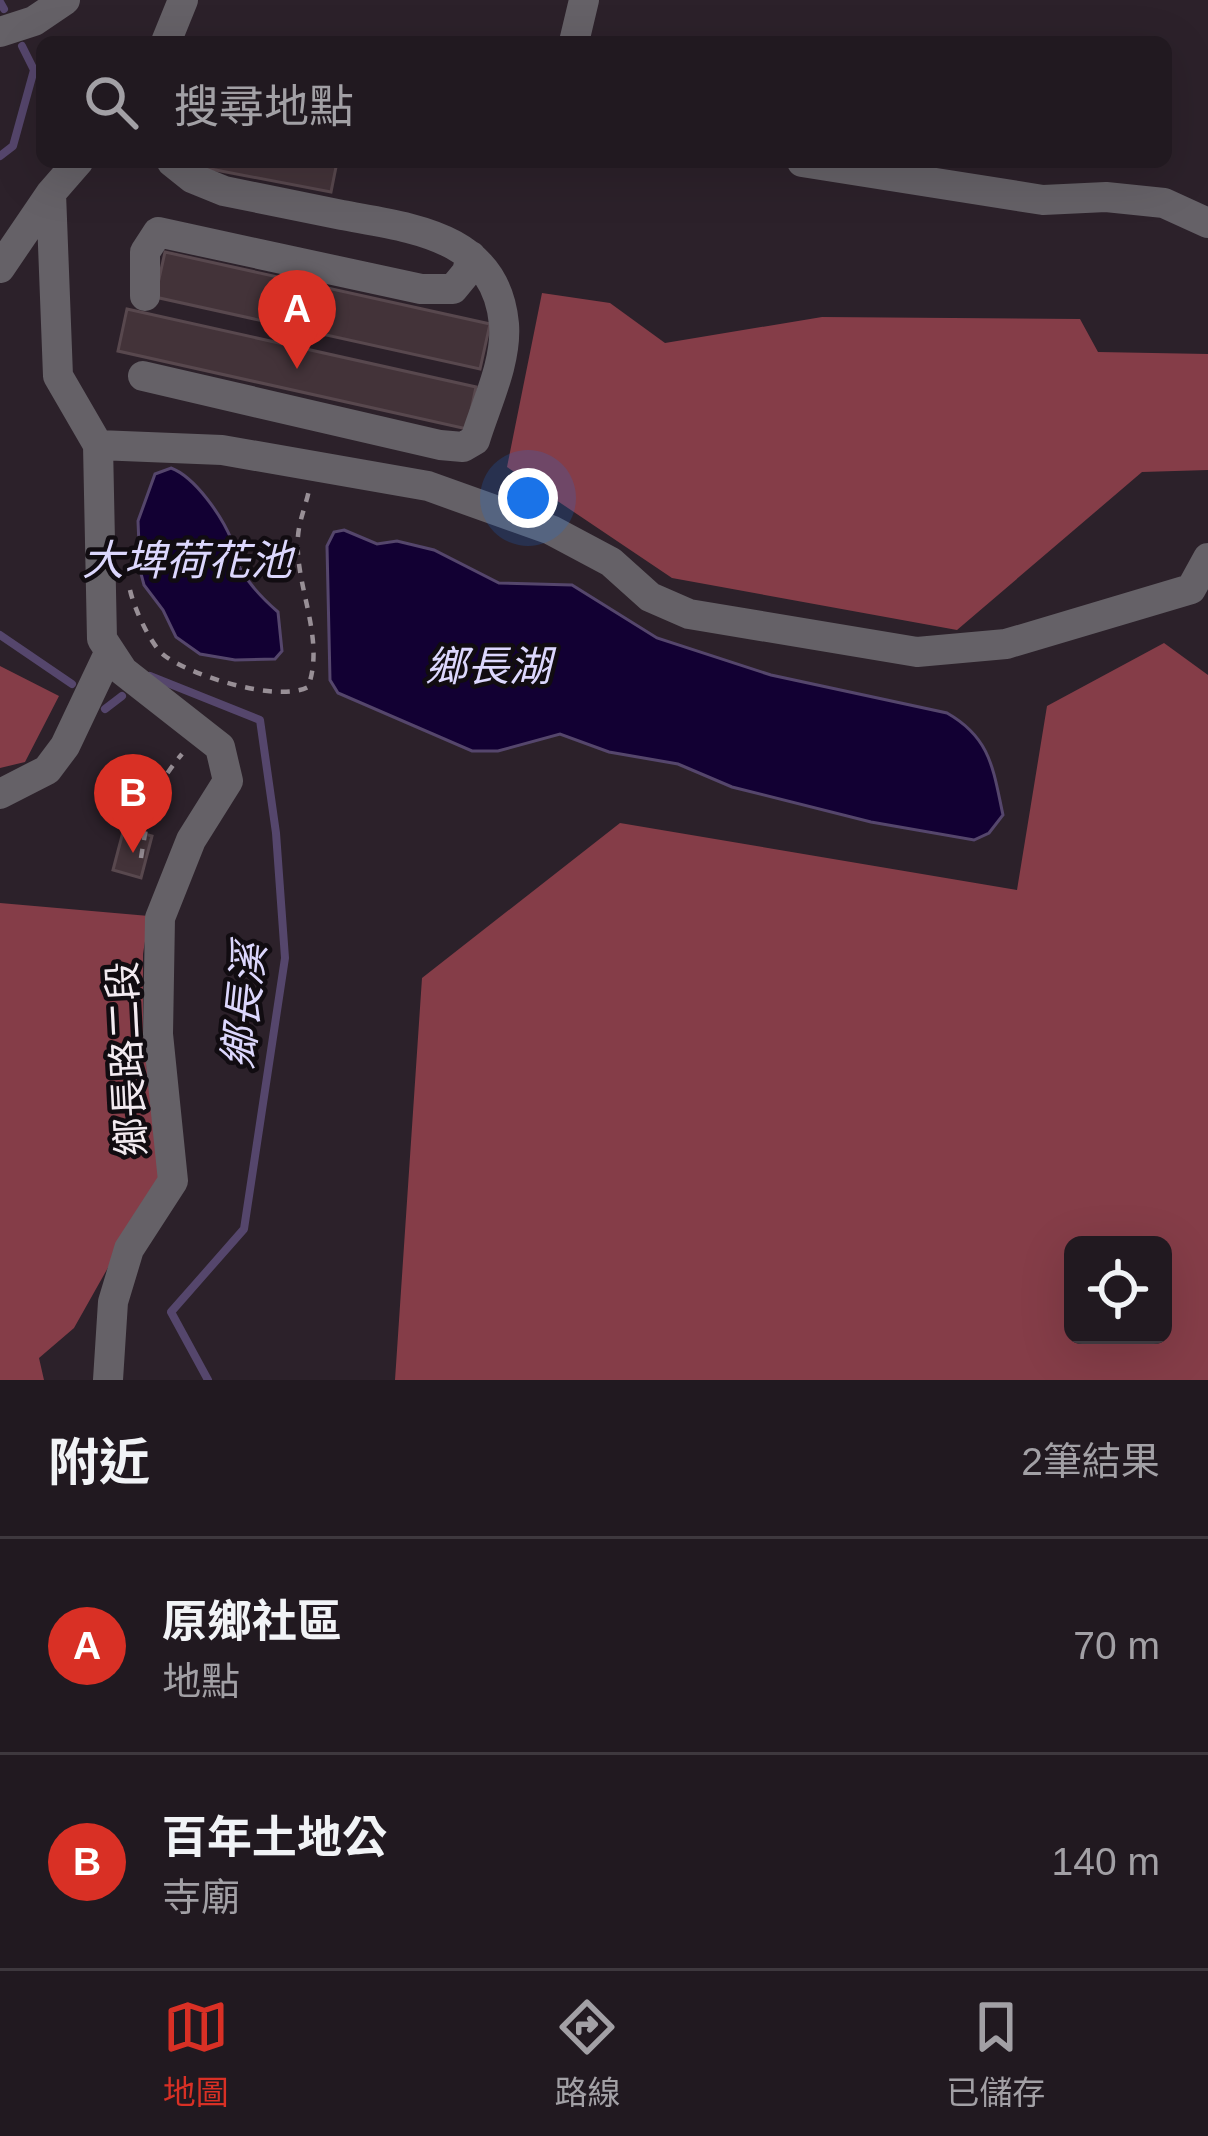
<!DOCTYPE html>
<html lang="zh-TW">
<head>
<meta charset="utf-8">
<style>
	:root { --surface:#211920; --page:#292229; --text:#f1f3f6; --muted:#a2a0a5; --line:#3e383e; --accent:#d93025 }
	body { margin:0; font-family:Helvetica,"Noto Sans TC",sans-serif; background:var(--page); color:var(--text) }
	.controls { position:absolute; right:36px; bottom:36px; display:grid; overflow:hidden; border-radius:18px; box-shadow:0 12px 48px #0002 }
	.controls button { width:108px; height:108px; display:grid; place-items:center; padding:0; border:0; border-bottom:3px solid var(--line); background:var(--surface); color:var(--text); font:60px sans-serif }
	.you { position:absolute; left:528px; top:498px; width:42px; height:42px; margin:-30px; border:9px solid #fff; border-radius:50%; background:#1a73e8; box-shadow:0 0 0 18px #1a73e833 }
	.badge { display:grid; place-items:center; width:78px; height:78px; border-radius:50%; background:var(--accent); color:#fff; font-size:39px; font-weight:700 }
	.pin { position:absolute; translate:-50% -99px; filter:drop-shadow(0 3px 6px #0008) }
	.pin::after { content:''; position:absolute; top:63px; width:42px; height:36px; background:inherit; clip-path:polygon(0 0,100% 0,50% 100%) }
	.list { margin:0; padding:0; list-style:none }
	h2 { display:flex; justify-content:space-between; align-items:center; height:156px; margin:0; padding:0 48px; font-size:51px }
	h2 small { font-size:39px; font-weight:400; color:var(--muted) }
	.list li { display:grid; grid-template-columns:78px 1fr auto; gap:36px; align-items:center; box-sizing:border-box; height:216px; padding:0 48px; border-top:3px solid var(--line) }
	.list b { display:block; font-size:45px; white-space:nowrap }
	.list p { margin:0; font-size:39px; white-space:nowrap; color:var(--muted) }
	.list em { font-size:39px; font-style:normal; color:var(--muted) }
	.icon { flex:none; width:66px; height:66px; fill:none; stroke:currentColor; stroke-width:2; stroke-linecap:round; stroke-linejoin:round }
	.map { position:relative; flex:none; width:1208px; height:1380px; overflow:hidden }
	.search { position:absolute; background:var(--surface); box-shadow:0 12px 48px #0002; left:36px; right:36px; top:36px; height:132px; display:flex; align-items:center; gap:30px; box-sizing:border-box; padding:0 42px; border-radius:18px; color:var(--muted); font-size:45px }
	.sheet { height:588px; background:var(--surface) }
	nav { display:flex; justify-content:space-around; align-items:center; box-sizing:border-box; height:168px; border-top:3px solid var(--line); background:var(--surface); font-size:33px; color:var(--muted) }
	nav a { display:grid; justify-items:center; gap:6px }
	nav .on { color:var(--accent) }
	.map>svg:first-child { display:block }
	.forest { fill:#853d48; fill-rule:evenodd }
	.water { fill:#120033; stroke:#55466c; stroke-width:3 }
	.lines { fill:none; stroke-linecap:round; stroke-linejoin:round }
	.stream { stroke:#55466c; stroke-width:8 }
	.building { fill:#433339; stroke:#58484e; stroke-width:3 }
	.path { stroke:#988f96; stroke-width:4.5; stroke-dasharray:9 9; stroke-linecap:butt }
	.minor { stroke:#656167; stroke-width:30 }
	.labels { text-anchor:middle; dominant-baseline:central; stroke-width:9; stroke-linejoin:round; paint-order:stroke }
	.street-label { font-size:39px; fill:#f2eaf0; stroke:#110c11 }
	.water-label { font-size:42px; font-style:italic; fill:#dcd7fd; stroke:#110c11 }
</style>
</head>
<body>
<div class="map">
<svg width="1208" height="1380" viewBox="0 0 1208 1380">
	<rect width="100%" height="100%" fill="#2c212a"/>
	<path class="forest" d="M542,293L610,303L665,343L822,317L1080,319L1098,352L1208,354V470L1142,472L957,630L672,578L507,467Z
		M1164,643L1208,675V1380H395L422,978L620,823L1017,890L1047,706ZM1163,1245V1335H1073V1245Z
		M0,666L59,696L25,762L0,768Z
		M0,903L149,916L143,954V1035L159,1177L74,1328L39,1358L44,1380H0Z"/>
	<path class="water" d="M171,468C195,477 222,516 232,541C236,550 236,560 240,568C250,586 263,599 278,612L282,651L275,659L235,660L200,654L176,637L163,610L144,585L140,570L138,521L155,474Z
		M344,530L377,544L397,541L434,550L499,583L572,585L657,638L771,675L947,713C991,738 993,769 1003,815L989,833L974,840L871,822L732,787L678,764L609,752L560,734L498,751H472L338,693L330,680L327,546L334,532Z"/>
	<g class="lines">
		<path class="stream" d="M0,2L4,9
			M0,156L13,146L34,70L22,46
			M0,635L72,684
			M150,676L260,720L276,833L285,958L244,1229L171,1312L208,1380
			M105,709L122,696"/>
	</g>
	<path class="building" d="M201,162H337L331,192L200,167Z
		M165,252L490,324L480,369L155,297Z
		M127,309L476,387L467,429L118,351Z
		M124,828L152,836L141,878L113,870Z"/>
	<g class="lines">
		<path class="path" d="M130,590C134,608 151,646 165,656C192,676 278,703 308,687C326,638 294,585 298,536C299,521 306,505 309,490
			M141,858C148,814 152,789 182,754"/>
		<path class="minor" d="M0,32L34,21L65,0
			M166,42L183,0
			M574,42L584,0
			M78,162L51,193L58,376L98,445L102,639L123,671L220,747L228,781L191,840L160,918L158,1034L173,1181L129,1249L113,1302L108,1380
			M802,162L1043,200L1106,197L1164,203L1208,223
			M0,268L51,193
			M145,296V252L158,232L421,289H453L467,272L471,256
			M143,376L440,445L463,447L475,440C486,404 507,362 504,324C496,235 411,228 342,215C303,207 263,199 224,191L192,178L172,162
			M98,445L222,450L428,486L551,530L611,562L650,597L689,614L917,652L1006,644L1191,589L1208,558
			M0,794L47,770L65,746L110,651"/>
	</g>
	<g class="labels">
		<g class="street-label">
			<text transform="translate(127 1059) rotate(-93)">鄉長路二段</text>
		</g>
		<g class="water-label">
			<text x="187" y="560">大埤荷花池</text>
			<text x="488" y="666">鄉長湖</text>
			<text transform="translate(244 1006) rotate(-84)">鄉長溪</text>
		</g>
	</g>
</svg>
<div class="controls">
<button><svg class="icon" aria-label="locate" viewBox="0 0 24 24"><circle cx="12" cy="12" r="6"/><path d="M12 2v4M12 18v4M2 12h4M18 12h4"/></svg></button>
</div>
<div class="you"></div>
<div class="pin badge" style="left:297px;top:369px">A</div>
<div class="pin badge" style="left:133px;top:853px">B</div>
<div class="search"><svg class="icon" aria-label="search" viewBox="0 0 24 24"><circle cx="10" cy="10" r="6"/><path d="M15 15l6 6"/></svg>搜尋地點</div>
</div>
<section class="sheet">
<h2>附近<small>2筆結果</small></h2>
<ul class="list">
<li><span class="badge">A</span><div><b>原鄉社區</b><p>地點</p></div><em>70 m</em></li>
<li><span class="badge">B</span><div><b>百年土地公</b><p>寺廟</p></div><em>140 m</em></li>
</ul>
</section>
<nav>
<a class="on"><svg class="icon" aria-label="map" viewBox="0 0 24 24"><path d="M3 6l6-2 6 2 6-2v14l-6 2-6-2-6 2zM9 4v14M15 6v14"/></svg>地圖</a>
<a><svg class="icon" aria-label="directions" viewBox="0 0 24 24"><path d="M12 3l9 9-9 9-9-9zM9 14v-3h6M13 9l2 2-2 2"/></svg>路線</a>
<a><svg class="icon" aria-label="saved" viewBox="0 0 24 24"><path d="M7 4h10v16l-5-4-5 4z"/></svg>已儲存</a>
</nav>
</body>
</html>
